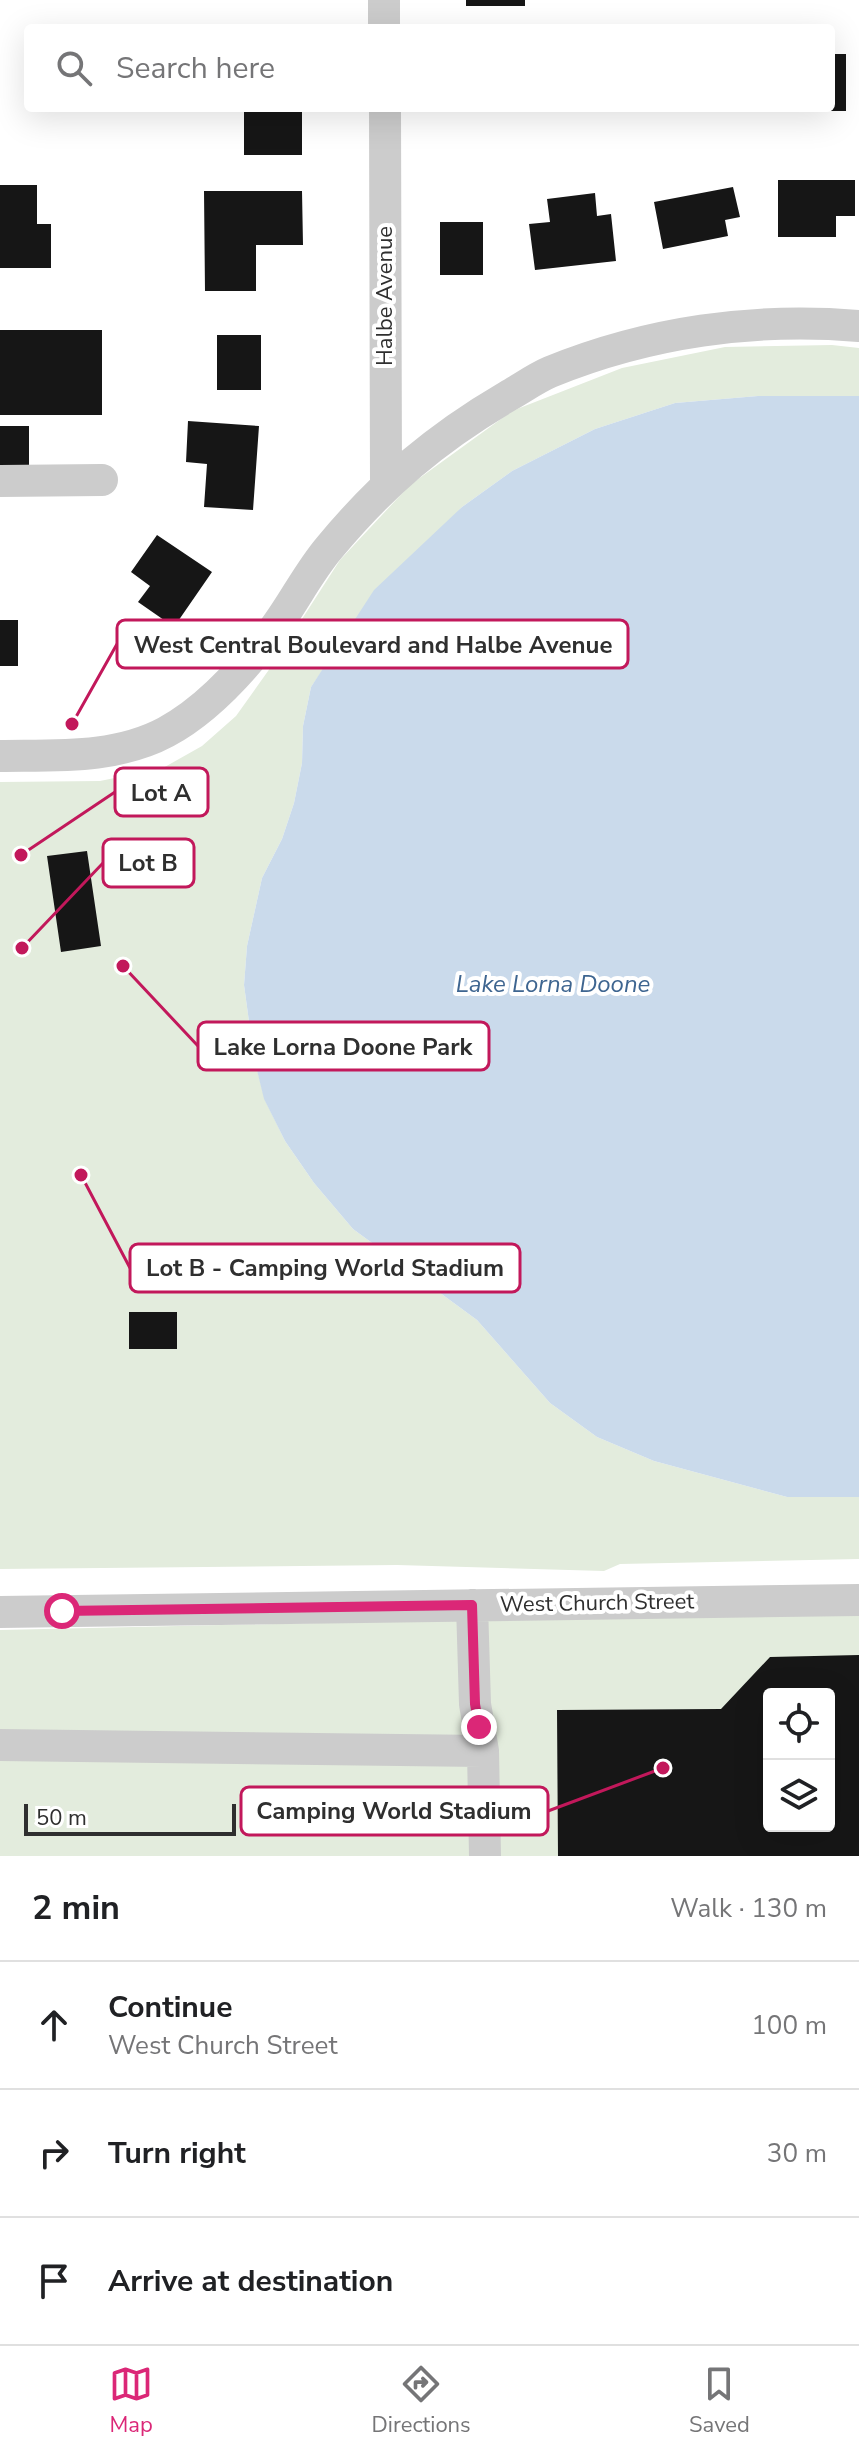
<!DOCTYPE html>
<html lang="en">
<head>
<meta charset="utf-8">
<style>
	:root { --surface:#fff; --page:#f2f2f2; --text:#202124; --muted:#757577; --line:#e0e0e0; --accent:#db2777 }
	body { margin:0; font-family:"Nunito Sans",sans-serif; background:var(--page); color:var(--text) }
	.controls { position:absolute; right:24px; bottom:24px; display:grid; overflow:hidden; border-radius:8px; box-shadow:0 8px 32px #0002 }
	.controls button { width:72px; height:72px; display:grid; place-items:center; padding:0; border:0; border-bottom:2px solid var(--line); background:var(--surface); color:var(--text); font:40px sans-serif }
	.scale { position:absolute; left:24px; bottom:20px; width:212px; box-sizing:border-box; padding-left:8px; border:4px solid #2f2f2f; border-top:0; font-size:22px; line-height:28px; white-space:nowrap; color:#2f2f2f; -webkit-text-stroke:6px #fff; paint-order:stroke }
	.stop { position:absolute; width:24px; height:24px; margin:-18px; border:6px solid #db2777; border-radius:50%; background:#fff }
	.stop.end { background:#db2777; border-color:#fff; box-shadow:0 2px 8px #0008 }
	.list { margin:0; padding:0; list-style:none }
	h2 { display:flex; justify-content:space-between; align-items:center; height:104px; margin:0; padding:0 32px; font-size:34px }
	h2 small { font-size:26px; font-weight:400; color:var(--muted) }
	.list li { display:grid; grid-template-columns:52px 1fr auto; gap:24px; align-items:center; box-sizing:border-box; height:128px; padding:0 32px; border-top:2px solid var(--line) }
	.list b { display:block; font-size:30px; white-space:nowrap }
	.list p { margin:0; font-size:26px; white-space:nowrap; color:var(--muted) }
	.list em { font-size:26px; font-style:normal; color:var(--muted) }
	.icon { flex:none; width:44px; height:44px; fill:none; stroke:currentColor; stroke-width:2; stroke-linecap:round; stroke-linejoin:round }
	.map { position:relative; flex:none; width:859px; height:1856px; overflow:hidden }
	.search { position:absolute; background:var(--surface); box-shadow:0 8px 32px #0002; left:24px; right:24px; top:24px; height:88px; display:flex; align-items:center; gap:20px; box-sizing:border-box; padding:0 28px; border-radius:8px; color:var(--muted); font-size:30px }
	.sheet { height:488px; background:var(--surface) }
	nav { display:flex; justify-content:space-around; align-items:center; box-sizing:border-box; height:112px; border-top:2px solid var(--line); background:var(--surface); font-size:22px; color:var(--muted) }
	nav a { display:grid; justify-items:center; gap:4px }
	nav .on { color:var(--accent) }
	.map>svg:first-child { display:block }
	.green { fill:#e3ecdd; fill-rule:evenodd }
	.water { fill:#cadaeb }
	.building { fill:#161616; fill-rule:evenodd }
	.lines { fill:none; stroke-linecap:round; stroke-linejoin:round }
	.minor { stroke:#ccc; stroke-width:32 }
	.route { stroke:#db2777; stroke-width:10 }
	.labels { text-anchor:middle; dominant-baseline:central; stroke-width:8; stroke-linejoin:round; paint-order:stroke }
	.street-label { font-size:22px; fill:#2f2f2f; stroke:#fff }
	.water-label { font-size:24px; font-style:italic; fill:#3e6590; stroke:#fff }
	.leader { fill:none; stroke:#c2185b; stroke-width:3 }
	.callout-dot { fill:#c2185b; stroke:#fff; stroke-width:3 }
	.callout { fill:#fff; stroke:#c2185b; stroke-width:3 }
	.callout-label { font-size:24px; text-anchor:middle; font-weight:bold; fill:#2f2f2f }
</style>
</head>
<body>
<div class="map">
<svg width="859" height="1856" viewBox="0 0 859 1856">
	<rect width="100%" height="100%" fill="#fff"/>
	<path class="green" d="M832,345L859,348V396H758L675,403L595,429L512,471L462,507L340,645L311,687L303,726L302,763L294,803L282,839L262,878L247,946L244,985L254,1058L265,1100L285,1141L314,1183L353,1229L477,1320L550,1403L597,1437L654,1461L787,1497H859V1559L620,1564L604,1571L397,1565L0,1569V782L100,781L163,768L202,746L236,716L273,664L340,560L410,485L512,411L622,368L725,347Z
		M859,1611V1856H0V1630ZM769,1694H829V1826H769Z"/>
	<path class="water" d="M758,396H859V1497H787L654,1461L597,1437L550,1403L477,1320L353,1229L314,1183L285,1141L264,1099L254,1058L244,985L247,946L262,878L282,839L294,803L302,763L303,726L311,687L374,590L462,507L512,471L595,429L675,403Z"/>
	<path class="building" d="M466,0H525V6H466Z
		M831,54H846V111H831Z
		M244,108H302V155H244Z
		M778,180H855V216H836V237H778Z
		M0,185H37V224H51V268H0Z
		M733,187L740,217L725,220L728,236L663,249L654,202Z
		M204,191H302L303,245H256V291H205Z
		M595,193L597,216L611,214L616,261L535,270L529,224L550,222L547,199Z
		M440,222H483V275H440Z
		M0,330H102V415H0Z
		M217,335H261V390H217Z
		M188,421L259,426L253,510L204,507L207,464L186,462Z
		M0,426H29V473H0Z
		M157,535L212,572L174,627L138,602L150,586L131,572Z
		M0,620H18V666H0Z
		M87,851L101,946L61,952L47,856Z
		M129,1312H177V1349H129Z
		M859,1655V1856H558L557,1710L721,1709L770,1657ZM769,1694H829V1826H769Z"/>
	<g class="lines">
		<path class="minor" d="M384,0V28
			M385,108L386,483
			M0,481L102,480
			M0,756C56,755 116,759 166,732C207,710 243,670 271,633C292,606 307,574 329,548C382,484 436,438 508,396C522,388 536,378 550,372C648,332 754,317 859,326
			M0,1612L859,1600
			M0,1745L483,1751L475,1704L472,1605
			M483,1751L485,1856"/>
	</g>
	<g class="lines">
		<path class="route" d="M62,1611L472,1605L475,1704L479,1727"/>
	</g>
	<g class="labels">
		<g class="street-label">
			<text transform="translate(385 296) rotate(-90)">Halbe Avenue</text>
			<text transform="translate(597 1603) rotate(-1)">West Church Street</text>
		</g>
		<g class="water-label">
			<text x="553" y="984">Lake Lorna Doone</text>
		</g>
	</g>
	<path class="leader" d="M72 724L117 644M21 855L115 792M22 948L103 863M123 966L198 1046M81 1175L130 1268M663 1768L548 1811"/>
	<g class="callout-dot">
		<circle cx="72" cy="724" r="8"/>
		<circle cx="21" cy="855" r="8"/>
		<circle cx="22" cy="948" r="8"/>
		<circle cx="123" cy="966" r="8"/>
		<circle cx="81" cy="1175" r="8"/>
		<circle cx="663" cy="1768" r="8"/>
	</g>
	<g class="callout">
		<rect x="117" y="620" width="511" height="48" rx="8"/>
		<rect x="115" y="768" width="93" height="48" rx="8"/>
		<rect x="103" y="839" width="91" height="48" rx="8"/>
		<rect x="198" y="1022" width="291" height="48" rx="8"/>
		<rect x="130" y="1244" width="390" height="48" rx="8"/>
		<rect x="241" y="1787" width="307" height="48" rx="8"/>
	</g>
	<g class="callout-label">
		<text x="373" y="653">West Central Boulevard and Halbe Avenue</text>
		<text x="161" y="801">Lot A</text>
		<text x="148" y="871">Lot B</text>
		<text x="343" y="1055">Lake Lorna Doone Park</text>
		<text x="325" y="1276">Lot B - Camping World Stadium</text>
		<text x="394" y="1819">Camping World Stadium</text>
	</g>
</svg>
<div class="controls">
<button><svg class="icon" aria-label="locate" viewBox="0 0 24 24"><circle cx="12" cy="12" r="6"/><path d="M12 2v4M12 18v4M2 12h4M18 12h4"/></svg></button>
<button><svg class="icon" aria-label="layers" viewBox="0 0 24 24"><path d="M12 4l9 5-9 5-9-5zM3 14l9 5 9-5"/></svg></button>
</div>
<div class="scale">50 m</div>
<div class="stop" style="left:62px;top:1611px"></div>
<div class="stop end" style="left:479px;top:1727px"></div>
<div class="search"><svg class="icon" aria-label="search" viewBox="0 0 24 24"><circle cx="10" cy="10" r="6"/><path d="M15 15l6 6"/></svg>Search here</div>
</div>
<section class="sheet">
<h2>2 min<small>Walk · 130 m</small></h2>
<ul class="list">
<li><svg class="icon" aria-label="ahead" viewBox="0 0 24 24"><path d="M12 20V5M6 11l6-6 6 6"/></svg><div><b>Continue</b><p>West Church Street</p></div><em>100 m</em></li>
<li><svg class="icon" aria-label="right" viewBox="0 0 24 24"><path d="M7 20v-9h11M14 6l5 5-5 5"/></svg><div><b>Turn right</b></div><em>30 m</em></li>
<li><svg class="icon" aria-label="arrive" viewBox="0 0 24 24"><path d="M6 21V4h12l-3 4 3 4H6"/></svg><div><b>Arrive at destination</b></div></li>
</ul>
</section>
<nav>
<a class="on"><svg class="icon" aria-label="map" viewBox="0 0 24 24"><path d="M3 6l6-2 6 2 6-2v14l-6 2-6-2-6 2zM9 4v14M15 6v14"/></svg>Map</a>
<a><svg class="icon" aria-label="directions" viewBox="0 0 24 24"><path d="M12 3l9 9-9 9-9-9zM9 14v-3h6M13 9l2 2-2 2"/></svg>Directions</a>
<a><svg class="icon" aria-label="saved" viewBox="0 0 24 24"><path d="M7 4h10v16l-5-4-5 4z"/></svg>Saved</a>
</nav>
</body>
</html>
